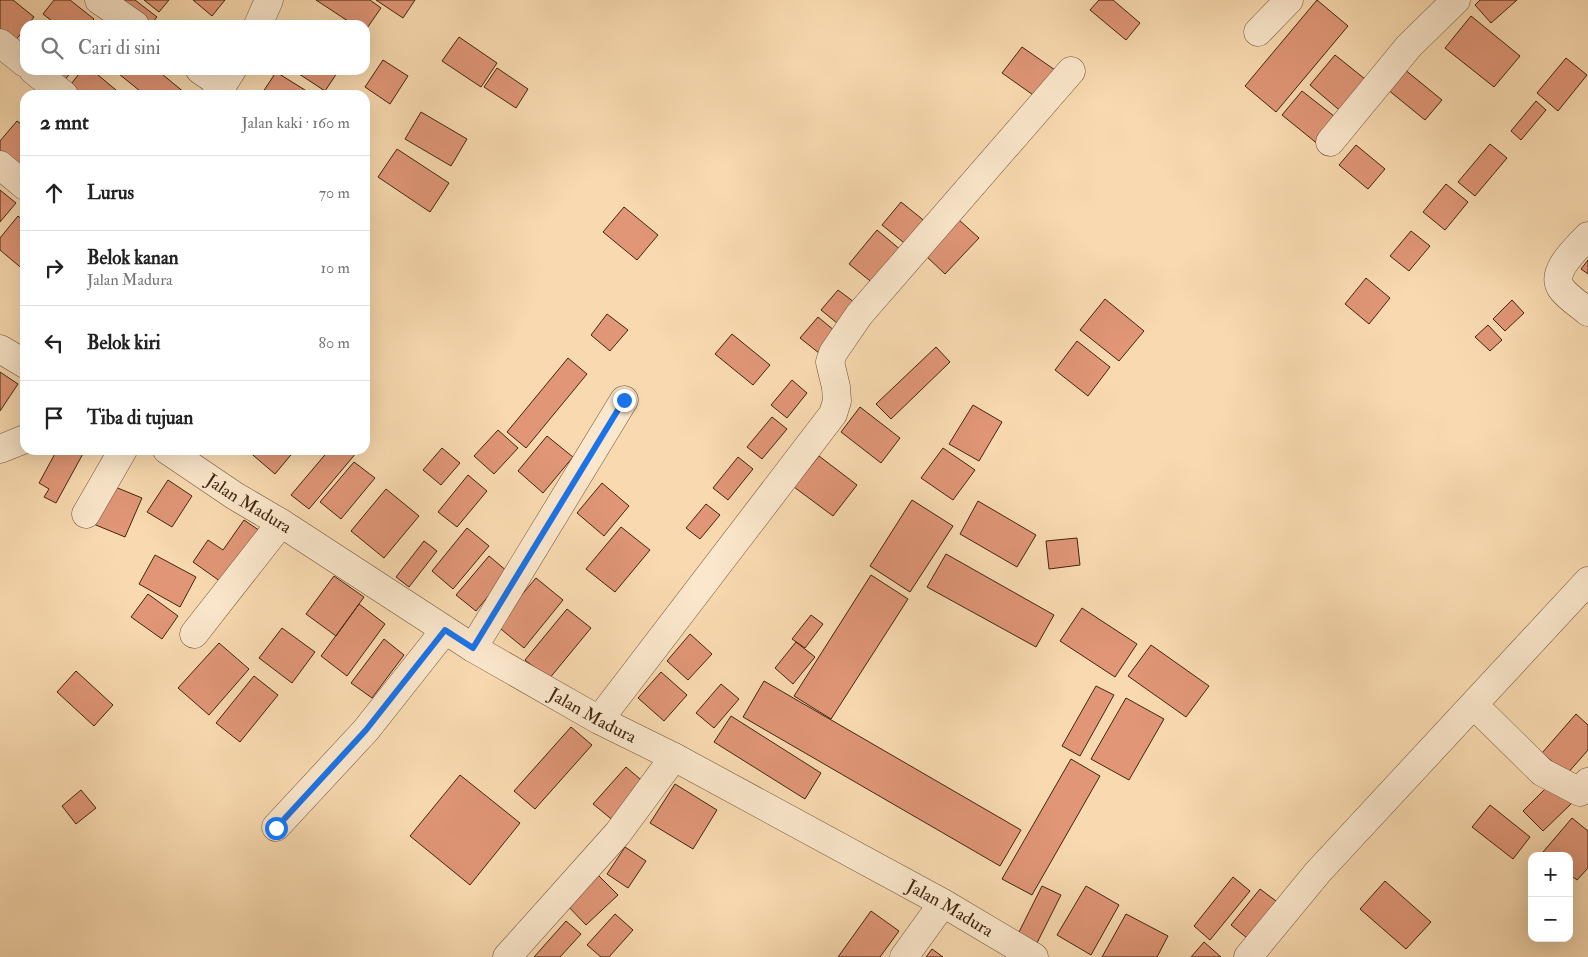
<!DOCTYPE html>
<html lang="id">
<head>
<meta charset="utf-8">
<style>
	:root { --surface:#fff; --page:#f2f2f2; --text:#222; --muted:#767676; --line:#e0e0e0 }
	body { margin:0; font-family:"IM FELL Double Pica",serif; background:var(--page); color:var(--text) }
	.controls { position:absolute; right:15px; bottom:15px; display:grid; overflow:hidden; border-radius:10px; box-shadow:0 5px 20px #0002 }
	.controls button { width:45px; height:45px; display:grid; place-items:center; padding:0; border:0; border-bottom:1px solid var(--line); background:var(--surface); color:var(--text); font:25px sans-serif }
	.stop { position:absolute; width:15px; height:15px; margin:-11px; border:4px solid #1a73e8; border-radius:50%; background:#fff }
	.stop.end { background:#1a73e8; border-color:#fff; box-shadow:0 1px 5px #0008 }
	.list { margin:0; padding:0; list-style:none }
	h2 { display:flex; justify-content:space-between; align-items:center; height:65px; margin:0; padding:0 20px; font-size:21px }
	h2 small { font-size:16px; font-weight:400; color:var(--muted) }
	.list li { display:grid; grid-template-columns:32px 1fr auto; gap:15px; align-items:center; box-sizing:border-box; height:75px; padding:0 20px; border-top:1px solid var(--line) }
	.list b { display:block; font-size:19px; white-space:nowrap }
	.list p { margin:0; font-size:16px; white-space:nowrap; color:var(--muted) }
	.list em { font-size:16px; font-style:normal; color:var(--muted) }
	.icon { flex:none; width:28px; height:28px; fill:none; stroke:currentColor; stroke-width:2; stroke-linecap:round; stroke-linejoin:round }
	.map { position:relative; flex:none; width:1588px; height:957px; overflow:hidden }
	.search { position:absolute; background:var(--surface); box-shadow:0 5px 20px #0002; left:20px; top:20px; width:350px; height:55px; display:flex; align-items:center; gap:12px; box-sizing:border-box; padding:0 18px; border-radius:15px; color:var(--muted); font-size:19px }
	.panel { position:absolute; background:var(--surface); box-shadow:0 5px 20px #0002; left:20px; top:90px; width:350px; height:365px; border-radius:15px }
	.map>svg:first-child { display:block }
	.building { fill:#e09677; stroke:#412510 }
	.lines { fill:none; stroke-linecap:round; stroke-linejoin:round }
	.minor-casing { stroke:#6f5238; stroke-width:29 }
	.minor { stroke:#fbe7cc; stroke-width:28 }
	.route { stroke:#1a73e8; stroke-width:6 }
	.labels { text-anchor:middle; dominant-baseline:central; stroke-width:5; stroke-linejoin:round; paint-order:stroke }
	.street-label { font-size:18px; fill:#412510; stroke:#fbe7cc }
</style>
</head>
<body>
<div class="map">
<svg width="1588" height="957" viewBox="0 0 1588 957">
	<rect width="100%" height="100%" fill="#f9dab0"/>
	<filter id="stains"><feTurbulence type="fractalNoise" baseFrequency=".004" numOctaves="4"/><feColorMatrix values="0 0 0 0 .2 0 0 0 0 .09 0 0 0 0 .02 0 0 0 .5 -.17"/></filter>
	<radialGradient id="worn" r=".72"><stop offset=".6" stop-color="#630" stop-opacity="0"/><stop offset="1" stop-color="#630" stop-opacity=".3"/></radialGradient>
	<path class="building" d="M0,0H13L34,17L28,25H25V29L13,43L0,33Z
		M54,0H70L94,19L88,25H57L43,14Z
		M119,0H135L157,17L150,25Z
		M144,0H169L159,12Z
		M193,0H225L212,16Z
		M316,0H370L381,8L365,31V25H354Z
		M376,0H415L403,18Z
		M1099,0H1113L1140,23L1126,40L1090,10Z
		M1317,0L1348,26L1276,112L1245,86Z
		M1480,0H1517L1491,23L1475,5Z
		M1471,16L1520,56L1494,87L1445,48Z
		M459,37L497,63L481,87L442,61Z
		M1022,47L1055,70L1036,97L1002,73Z
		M1335,55L1370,83L1344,114L1310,85Z
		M1566,58L1587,75L1558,111L1537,93Z
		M383,60L408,76L390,104L365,87Z
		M497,68L528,89L516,108L484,87Z
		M1404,69L1442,100L1425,120L1387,89Z
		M48,70H73L63,82Z
		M82,70H92L122,95H77L68,88Z
		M114,70H157L185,93L183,95H145Z
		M293,70H339L325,91Z
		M276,72L313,95H261Z
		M1302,91L1339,120L1319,145L1282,115Z
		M1536,101L1546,110L1521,140L1511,131Z
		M421,112L467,139L451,166L405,139Z
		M17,121L25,127V177L0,157V141Z
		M1490,144L1507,158L1475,196L1458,182Z
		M1356,145L1385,169L1368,189L1339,165Z
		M397,149L449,183L430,212L378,177Z
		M1446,184L1468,202L1445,230L1423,212Z
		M0,190L16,203L0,222Z
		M901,202L927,223L908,246L882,225Z
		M624,207L658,235L637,260L603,232Z
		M18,216L25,222V271L0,250V238Z
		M958,219L979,238L945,274L925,255Z
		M877,230L902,251L874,284L849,264Z
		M1411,231L1430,246L1409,271L1390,256Z
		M1588,260V274L1581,269Z
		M1366,278L1390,298L1369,324L1345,304Z
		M838,290L854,302L837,323L821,310Z
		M1105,299L1144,331L1119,361L1080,330Z
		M1512,300L1524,313L1505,331L1493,319Z
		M607,314L628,330L610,351L591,335Z
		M818,317L841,336L824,357L800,338Z
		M1488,325L1502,340L1490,351L1475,337Z
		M732,334L770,365L753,385L715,354Z
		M1077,341L1110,367L1088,396L1055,370Z
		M936,347L950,362L891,419L876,404Z
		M568,358L587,374L526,448L507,432Z
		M0,372L18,384L0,411Z
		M792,380L807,393L787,418L771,405Z
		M973,405L1002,422L979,461L949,444Z
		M860,407L900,438L881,463L841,432Z
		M772,417L787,429L762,459L747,447Z
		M498,430L518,448L494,474L474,456Z
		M547,436L573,457L543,493L518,471Z
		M442,448L460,463L441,485L423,470Z
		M943,448L975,470L953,500L921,478Z
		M57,450H85L56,503L44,497L49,489L39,483Z
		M247,450H295L275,474Z
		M329,450H355L357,452L309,509L291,495Z
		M819,456L857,485L833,516L794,487Z
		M738,457L753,469L728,500L713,488Z
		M354,462L375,478L341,519L320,502Z
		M468,475L487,491L457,527L438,512Z
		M168,480L192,496L172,527L147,512Z
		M602,483L629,506L604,536L577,513Z
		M108,484L142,498L125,537L91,523Z
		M386,489L419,516L384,558L351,531Z
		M912,500L953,526L910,592L870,566Z
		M978,501L1036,535L1017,567L960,534Z
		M706,504L720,515L700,539L686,528Z
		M244,520L263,533L224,584L193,562L208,540L223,550Z
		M621,527L650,550L615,592L586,569Z
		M467,528L489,546L453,589L432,571Z
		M1077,538L1080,565L1049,569L1046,541Z
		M424,541L437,551L409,587L396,577Z
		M946,554L1054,615L1036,647L927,587Z
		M155,555L196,577L180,607L139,584Z
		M489,556L508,572L476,611L456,595Z
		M871,575L908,599L831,719L794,696Z
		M334,576L364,597L336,636L306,614Z
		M536,578L563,600L524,648L496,625Z
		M148,594L178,616L162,639L131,617Z
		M359,604L385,624L347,676L321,656Z
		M1082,608L1137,644L1115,677L1060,641Z
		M567,609L591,628L549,679L525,660Z
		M811,615L823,624L805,648L792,639Z
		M282,628L315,652L292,683L259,658Z
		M690,634L712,654L688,680L667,661Z
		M384,639L404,655L372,698L351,683Z
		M796,642L815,657L793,684L775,668Z
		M219,643L249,669L209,715L178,688Z
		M1151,645L1209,686L1186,717L1128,676Z
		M76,671L113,705L94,726L57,692Z
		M661,672L687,695L664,721L638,698Z
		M254,676L278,695L240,742L216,723Z
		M764,681L1021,830L1000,866L743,717Z
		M721,684L739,699L714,728L696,713Z
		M1096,686L1114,695L1080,756L1062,746Z
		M1126,698L1164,719L1129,780L1091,759Z
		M1576,714L1588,725V750L1567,774L1542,753Z
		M731,716L821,773L805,799L714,742Z
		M571,727L592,745L535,809L514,791Z
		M1071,759L1100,776L1032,895L1002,879Z
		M626,767L647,785L615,822L593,804Z
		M460,775L520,823L470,885L410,836Z
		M1551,783L1572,803L1543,831L1523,811Z
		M675,784L717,810L693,849L650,823Z
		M81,790L96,808L76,824L62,806Z
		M1490,805L1530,837L1513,859L1472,827Z
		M1572,818L1588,831V868L1577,880L1569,874V856H1548L1543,852Z
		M625,847L646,861L628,888L607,874Z
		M596,873L618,895L586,925L565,903Z
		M1233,877L1250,891L1210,940L1194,926Z
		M1385,881L1431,922L1406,949L1360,909Z
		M1042,886L1061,895L1034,949L1015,940Z
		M1086,886L1119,905L1091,955L1057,935Z
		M1260,889L1276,901L1247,938L1231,925Z
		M871,911L899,931L880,957H838Z
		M615,914L633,930L609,957H601L587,945Z
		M1126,914L1168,936L1157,957H1102Z
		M566,921L581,934L560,957H534Z
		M1204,942L1221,957H1191Z
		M932,949L943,957H926Z"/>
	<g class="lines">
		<defs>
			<g id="minor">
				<path d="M99,0L135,25"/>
				<path d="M258,25L269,0"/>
				<path d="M1258,32L1289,0"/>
				<path d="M0,43L25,63"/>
				<path d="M33,70L64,95"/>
				<path d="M200,70L222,85"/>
				<path d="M216,95L232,70"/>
				<path d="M1330,142L1409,46L1456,0"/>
				<path d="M0,165L25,186"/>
				<path d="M1588,236C1577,248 1550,271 1561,288C1566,296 1581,306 1588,312"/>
				<path d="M0,349L25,364"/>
				<path d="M0,449L25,439"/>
				<path id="s1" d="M167,450L235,496L281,523L473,648L599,720L674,757L943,903L1034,957"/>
				<path d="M86,514L123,450"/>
				<path d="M194,634L281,523"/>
				<path d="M473,648L624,400"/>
				<path d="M1474,705L1542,772L1580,792L1588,782"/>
				<path d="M599,720L833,414L837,401L836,387L830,362L833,353L859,315L1071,71"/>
				<path d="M276,827L366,730L445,630"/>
				<path d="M507,957L618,833L674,757"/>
				<path d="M904,957L943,903"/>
				<path d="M1248,957L1318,872L1588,581"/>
			</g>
		</defs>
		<use href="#minor" class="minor-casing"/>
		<use href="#minor" class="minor"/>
	</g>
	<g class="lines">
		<path class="route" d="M276,828L366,730L445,630L473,648L624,400"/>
	</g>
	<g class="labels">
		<g class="street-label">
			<text stroke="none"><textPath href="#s1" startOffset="98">Jalan Madura</textPath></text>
			<text stroke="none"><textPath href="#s1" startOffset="502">Jalan Madura</textPath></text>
			<text stroke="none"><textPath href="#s1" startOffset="908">Jalan Madura</textPath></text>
		</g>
	</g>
	<rect width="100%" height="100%" filter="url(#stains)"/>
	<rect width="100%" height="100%" fill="url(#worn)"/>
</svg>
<div class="controls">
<button>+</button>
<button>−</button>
</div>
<div class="stop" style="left:276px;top:828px"></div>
<div class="stop end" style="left:624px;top:400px"></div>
<div class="search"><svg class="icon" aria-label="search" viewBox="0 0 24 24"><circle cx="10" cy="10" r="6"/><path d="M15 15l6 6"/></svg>Cari di sini</div>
<section class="panel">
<h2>2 mnt<small>Jalan kaki · 160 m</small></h2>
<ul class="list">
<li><svg class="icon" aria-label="ahead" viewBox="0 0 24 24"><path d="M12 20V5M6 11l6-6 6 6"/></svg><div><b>Lurus</b></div><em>70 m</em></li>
<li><svg class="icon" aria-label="right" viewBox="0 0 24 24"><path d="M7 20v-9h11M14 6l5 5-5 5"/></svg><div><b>Belok kanan</b><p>Jalan Madura</p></div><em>10 m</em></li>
<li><svg class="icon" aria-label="left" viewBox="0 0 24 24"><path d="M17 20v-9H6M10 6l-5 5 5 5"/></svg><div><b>Belok kiri</b></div><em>80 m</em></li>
<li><svg class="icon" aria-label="arrive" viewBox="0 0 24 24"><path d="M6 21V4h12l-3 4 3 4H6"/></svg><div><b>Tiba di tujuan</b></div></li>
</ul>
</section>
</div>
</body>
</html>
